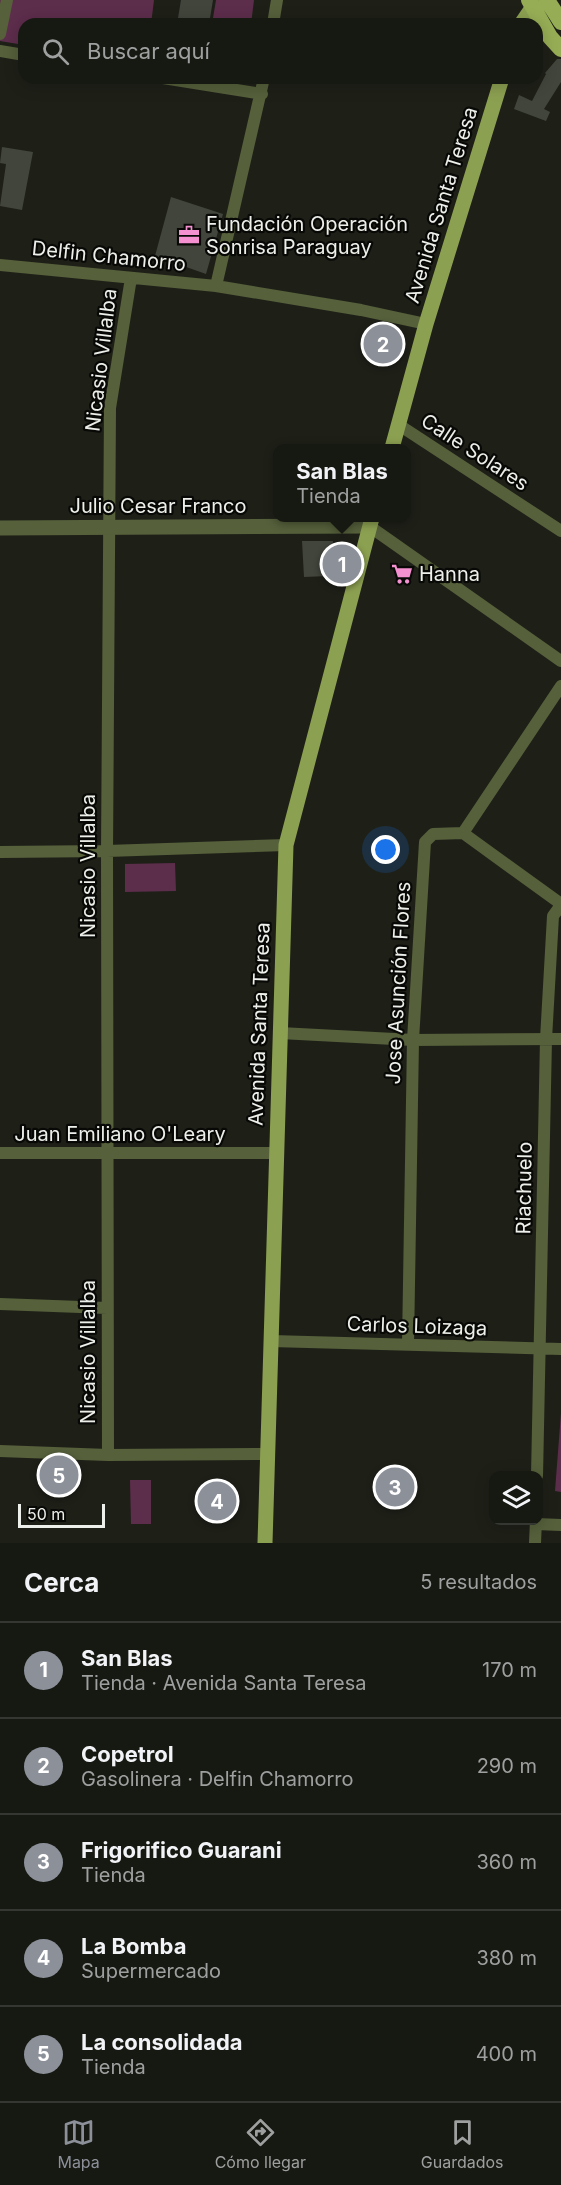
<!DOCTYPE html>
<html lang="es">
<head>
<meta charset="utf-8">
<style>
	:root { --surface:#161812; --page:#232520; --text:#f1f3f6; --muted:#9ea09f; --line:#353732; --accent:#8c9099 }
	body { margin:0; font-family:Inter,sans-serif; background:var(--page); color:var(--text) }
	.controls { position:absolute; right:18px; bottom:18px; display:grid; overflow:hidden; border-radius:12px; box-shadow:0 3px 15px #0003 }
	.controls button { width:54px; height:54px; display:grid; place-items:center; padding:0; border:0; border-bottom:2px solid var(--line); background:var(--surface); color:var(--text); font:30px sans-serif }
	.scale { position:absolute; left:18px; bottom:15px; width:87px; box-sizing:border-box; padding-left:6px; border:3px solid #edefea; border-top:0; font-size:16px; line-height:21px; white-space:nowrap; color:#edefea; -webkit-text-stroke:4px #080906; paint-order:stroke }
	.you { position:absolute; left:386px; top:850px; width:21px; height:21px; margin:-15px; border:4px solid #fff; border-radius:50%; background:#1a73e8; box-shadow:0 0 0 9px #1a73e833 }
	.badge { display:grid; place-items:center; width:39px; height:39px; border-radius:50%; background:var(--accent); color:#fff; font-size:20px; font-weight:700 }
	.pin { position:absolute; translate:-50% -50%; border:3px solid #fff; box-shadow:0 2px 6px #0006 }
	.popup { position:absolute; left:273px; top:444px; width:138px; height:78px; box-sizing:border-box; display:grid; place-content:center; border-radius:12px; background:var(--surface); filter:drop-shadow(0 2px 4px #0005); font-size:20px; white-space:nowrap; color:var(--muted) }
	.popup b { font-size:22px; color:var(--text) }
	.popup::after { content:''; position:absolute; left:50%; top:100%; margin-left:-12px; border:12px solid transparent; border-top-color:var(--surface) }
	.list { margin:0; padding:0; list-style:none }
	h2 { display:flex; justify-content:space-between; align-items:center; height:78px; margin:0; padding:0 24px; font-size:26px }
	h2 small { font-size:20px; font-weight:400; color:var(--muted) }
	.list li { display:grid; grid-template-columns:39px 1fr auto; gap:18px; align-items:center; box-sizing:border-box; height:96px; padding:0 24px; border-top:2px solid var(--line) }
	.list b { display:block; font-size:22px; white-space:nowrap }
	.list p { margin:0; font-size:20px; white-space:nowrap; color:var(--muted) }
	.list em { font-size:20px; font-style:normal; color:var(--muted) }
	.icon { flex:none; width:33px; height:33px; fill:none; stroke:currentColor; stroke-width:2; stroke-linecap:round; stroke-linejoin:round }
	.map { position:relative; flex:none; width:561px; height:1543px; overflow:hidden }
	.search { position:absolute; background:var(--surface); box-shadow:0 3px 15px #0003; left:18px; right:18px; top:18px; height:66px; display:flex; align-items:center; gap:15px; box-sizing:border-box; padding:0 21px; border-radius:18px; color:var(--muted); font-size:22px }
	.sheet { height:558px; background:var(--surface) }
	nav { display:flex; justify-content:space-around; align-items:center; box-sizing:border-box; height:84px; border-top:2px solid var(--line); background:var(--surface); font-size:16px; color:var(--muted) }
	nav a { display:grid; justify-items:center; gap:3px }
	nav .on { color:var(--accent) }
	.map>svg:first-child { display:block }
	.green { fill:#5d2d4c }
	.building { fill:#42453c }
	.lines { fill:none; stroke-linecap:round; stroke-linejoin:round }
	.minor { stroke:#56603b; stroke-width:12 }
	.tertiary { stroke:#56603b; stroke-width:15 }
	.primary { stroke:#8ca051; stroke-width:15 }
	.trunk { stroke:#97ad55; stroke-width:16 }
	.labels { text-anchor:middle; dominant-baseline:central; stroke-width:4.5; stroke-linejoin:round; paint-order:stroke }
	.street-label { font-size:20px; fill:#edefea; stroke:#080906 }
	.poi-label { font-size:20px; fill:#edefea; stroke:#080906; text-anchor:start }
</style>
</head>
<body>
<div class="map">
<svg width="561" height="1543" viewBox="0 0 561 1543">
	<rect width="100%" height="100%" fill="#1e2018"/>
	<path class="green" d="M0,0H154L151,24H24V45L0,41Z
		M216,0H254L251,24H212Z
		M175,863L176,891L125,892V864Z
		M561,1413V1492L555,1491Z
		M130,1480H151V1524H131Z"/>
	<path class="building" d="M181,0H213L209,24H177Z
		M557,59H561V82L544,109L550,112L546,121L514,109L519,95L532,101L546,74L545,73Z
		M2,147L33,152L22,210L0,206L6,164L0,163Z
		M171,197L223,214L206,274L155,256Z
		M302,541H333L328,576L304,577Z"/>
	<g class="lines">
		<path class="minor" d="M273,24L277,0
			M0,34L7,0
			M0,51L24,55
			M163,78L262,94
			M0,265L216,286L361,310L426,324
			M216,286L264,78
			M399,425L561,531
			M369,526L561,661
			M463,833L561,686
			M463,833L561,904
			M0,852L107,851L286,845
			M280,1033L413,1040L561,1039
			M0,1153H277
			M0,1304L107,1308
			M271,1341L561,1349
			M408,1344L413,1040L425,842L433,834L463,833
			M0,1451L108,1455L268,1454
			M108,1455L107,851L110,408L131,278
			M537,1476L546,1039L553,916L561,905
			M536,1524L561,1525
			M535,1543L536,1520"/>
		<path class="tertiary" d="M0,528L369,526"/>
		<path class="primary" d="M521,24L532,8L544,2
			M392,448L426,324L502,78
			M265,1543L286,845L372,518"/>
		<path class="trunk" d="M529,0L550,37L561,49
			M547,0L561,22"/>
	</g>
	<defs>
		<symbol id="office-bare" viewBox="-9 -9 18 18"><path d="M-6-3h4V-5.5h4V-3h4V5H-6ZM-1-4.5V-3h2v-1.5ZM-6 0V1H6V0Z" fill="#f590d1" stroke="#080906" stroke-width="2.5" paint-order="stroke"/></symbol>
		<symbol id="supermarket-bare" viewBox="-9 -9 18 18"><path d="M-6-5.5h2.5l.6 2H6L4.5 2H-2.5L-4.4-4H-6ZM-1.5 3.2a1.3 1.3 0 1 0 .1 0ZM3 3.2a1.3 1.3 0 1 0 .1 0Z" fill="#f590d1" stroke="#080906" stroke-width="2.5" paint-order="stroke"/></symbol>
	</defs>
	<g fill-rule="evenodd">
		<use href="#office-bare" x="174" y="220" width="30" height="30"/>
		<use href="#supermarket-bare" x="387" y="559" width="30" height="30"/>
	</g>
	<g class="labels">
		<g class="street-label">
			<text transform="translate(441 205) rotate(-73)">Avenida Santa Teresa</text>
			<text transform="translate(109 256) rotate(6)">Delfin Chamorro</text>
			<text transform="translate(101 360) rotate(-83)">Nicasio Villalba</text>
			<text transform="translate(475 452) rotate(33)">Calle Solares</text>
			<text x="158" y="506">Julio Cesar Franco</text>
			<text transform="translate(88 866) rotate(-90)">Nicasio Villalba</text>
			<text transform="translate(398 983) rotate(-87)">Jose Asunción Flores</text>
			<text transform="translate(259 1024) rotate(-88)">Avenida Santa Teresa</text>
			<text x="120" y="1134">Juan Emiliano O'Leary</text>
			<text transform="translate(524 1188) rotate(-89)">Riachuelo</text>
			<text transform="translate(417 1326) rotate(2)">Carlos Loizaga</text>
			<text transform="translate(88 1352) rotate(-90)">Nicasio Villalba</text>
		</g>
		<g class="poi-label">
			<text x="206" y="224">Fundación Operación<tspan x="206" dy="23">Sonrisa Paraguay</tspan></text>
			<text x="419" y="574">Hanna</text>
		</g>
	</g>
</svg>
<div class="controls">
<button><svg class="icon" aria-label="layers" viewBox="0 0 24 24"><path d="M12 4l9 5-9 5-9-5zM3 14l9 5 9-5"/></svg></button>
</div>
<div class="scale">50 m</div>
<div class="you"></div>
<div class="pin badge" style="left:342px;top:564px">1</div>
<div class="popup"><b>San Blas</b>Tienda</div>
<div class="pin badge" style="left:383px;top:344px">2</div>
<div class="pin badge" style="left:395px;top:1487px">3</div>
<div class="pin badge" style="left:217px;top:1501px">4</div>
<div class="pin badge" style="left:59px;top:1475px">5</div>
<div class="search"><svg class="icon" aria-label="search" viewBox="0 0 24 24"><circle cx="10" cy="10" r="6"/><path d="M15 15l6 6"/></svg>Buscar aquí</div>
</div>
<section class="sheet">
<h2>Cerca<small>5 resultados</small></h2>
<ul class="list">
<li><span class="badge">1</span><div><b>San Blas</b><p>Tienda · Avenida Santa Teresa</p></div><em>170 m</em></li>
<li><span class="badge">2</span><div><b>Copetrol</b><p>Gasolinera · Delfin Chamorro</p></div><em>290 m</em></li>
<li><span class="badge">3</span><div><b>Frigorifico Guarani</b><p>Tienda</p></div><em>360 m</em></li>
<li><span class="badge">4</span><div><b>La Bomba</b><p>Supermercado</p></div><em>380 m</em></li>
<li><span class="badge">5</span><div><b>La consolidada</b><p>Tienda</p></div><em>400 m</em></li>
</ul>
</section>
<nav>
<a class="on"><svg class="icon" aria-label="map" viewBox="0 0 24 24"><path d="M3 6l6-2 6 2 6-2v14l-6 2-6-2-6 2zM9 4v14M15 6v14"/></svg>Mapa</a>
<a><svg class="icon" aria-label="directions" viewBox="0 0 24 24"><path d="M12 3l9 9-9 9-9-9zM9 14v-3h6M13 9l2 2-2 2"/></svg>Cómo llegar</a>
<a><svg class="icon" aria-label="saved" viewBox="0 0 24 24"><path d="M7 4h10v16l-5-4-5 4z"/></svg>Guardados</a>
</nav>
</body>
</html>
